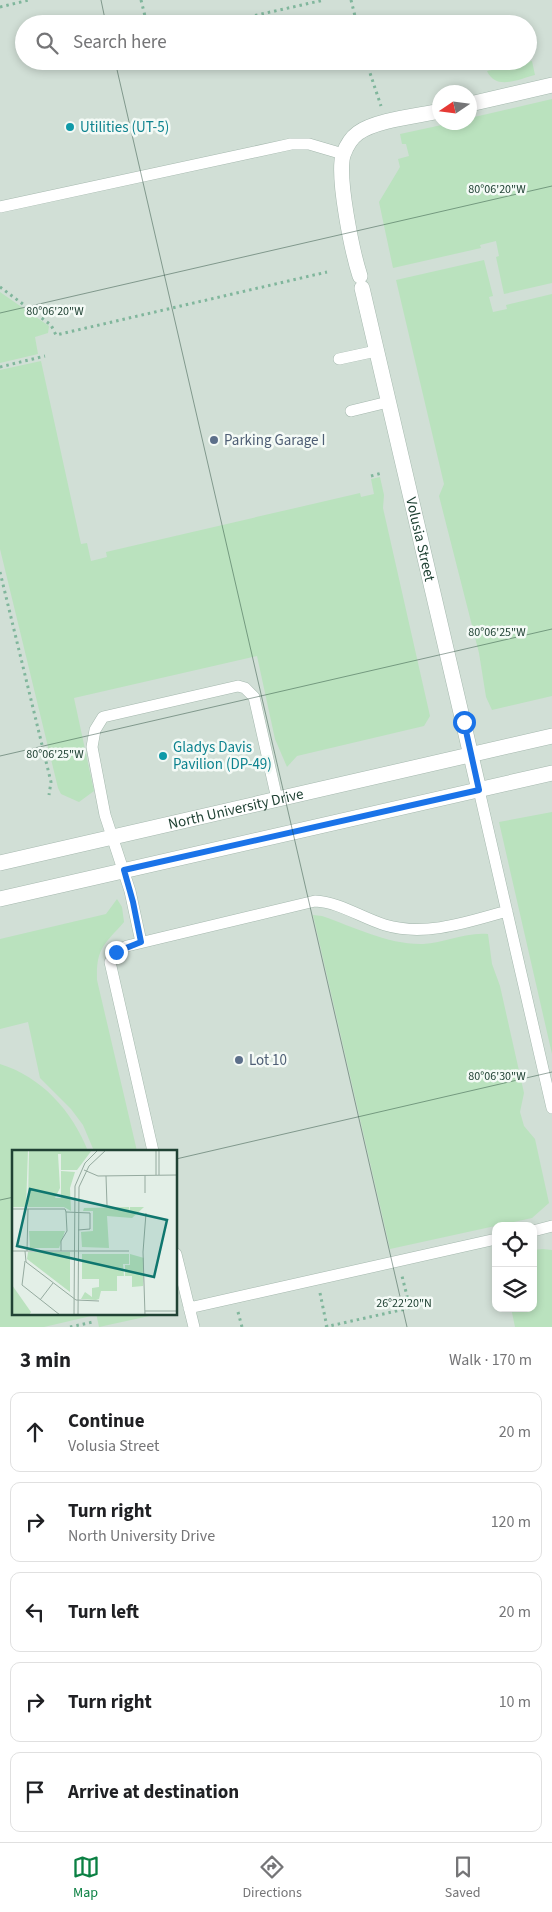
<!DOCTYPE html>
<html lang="en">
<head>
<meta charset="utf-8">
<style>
	:root { --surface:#fff; --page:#f2f2f2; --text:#202124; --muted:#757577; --line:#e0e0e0; --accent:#0b8043 }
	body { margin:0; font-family:"Source Sans 3",sans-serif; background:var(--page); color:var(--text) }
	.controls { position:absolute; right:15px; bottom:15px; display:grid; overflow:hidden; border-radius:10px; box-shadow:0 2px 8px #0003 }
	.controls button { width:45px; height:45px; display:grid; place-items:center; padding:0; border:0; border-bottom:1px solid var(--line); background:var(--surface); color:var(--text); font:25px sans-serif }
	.compass { position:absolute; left:432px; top:85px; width:45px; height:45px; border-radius:50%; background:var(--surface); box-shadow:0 2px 8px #0003; rotate:257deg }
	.stop { position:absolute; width:15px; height:15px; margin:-11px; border:4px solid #1a73e8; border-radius:50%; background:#fff }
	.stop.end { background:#1a73e8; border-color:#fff; box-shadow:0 1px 5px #0008 }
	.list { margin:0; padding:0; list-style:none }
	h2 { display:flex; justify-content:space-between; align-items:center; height:65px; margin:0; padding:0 20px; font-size:21px }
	h2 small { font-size:16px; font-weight:400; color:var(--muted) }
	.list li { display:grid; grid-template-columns:32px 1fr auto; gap:15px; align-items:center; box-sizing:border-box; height:80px; margin:0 10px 10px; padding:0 10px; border:1px solid var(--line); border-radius:10px }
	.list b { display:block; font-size:19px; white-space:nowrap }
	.list p { margin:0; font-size:16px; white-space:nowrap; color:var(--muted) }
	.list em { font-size:16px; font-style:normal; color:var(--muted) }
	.icon { flex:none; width:28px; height:28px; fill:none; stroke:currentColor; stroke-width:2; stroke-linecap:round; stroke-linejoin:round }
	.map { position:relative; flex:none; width:552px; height:1327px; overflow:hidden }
	.search { position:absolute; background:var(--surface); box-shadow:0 2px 8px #0003; left:15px; right:15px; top:15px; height:55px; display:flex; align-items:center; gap:12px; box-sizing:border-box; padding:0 18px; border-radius:28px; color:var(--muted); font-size:19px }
	.sheet { height:515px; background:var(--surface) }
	nav { display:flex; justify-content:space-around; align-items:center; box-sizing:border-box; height:70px; border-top:1px solid var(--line); background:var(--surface); font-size:14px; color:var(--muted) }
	nav a { display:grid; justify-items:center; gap:2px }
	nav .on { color:var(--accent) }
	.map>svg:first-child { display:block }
	.built { fill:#d1dfd6; fill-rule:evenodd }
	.green { fill:#bae2be }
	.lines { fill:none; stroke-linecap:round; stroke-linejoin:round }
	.service-casing { stroke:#a5b8ae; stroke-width:12 }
	.minor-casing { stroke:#a5b8ae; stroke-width:16 }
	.tertiary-casing { stroke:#a5b8ae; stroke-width:16 }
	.path { stroke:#80b69c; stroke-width:3; stroke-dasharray:2.5 4; stroke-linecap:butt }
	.service { stroke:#fff; stroke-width:11 }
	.minor { stroke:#fff; stroke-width:15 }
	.tertiary { stroke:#fff; stroke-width:15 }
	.route { stroke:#1a73e8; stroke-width:6 }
	.ticks { fill:none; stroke:#204234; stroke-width:1; stroke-opacity:0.45 }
	.culture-dot { fill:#0f9aa8; stroke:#f4faf6; stroke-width:2 }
	.service-dot { fill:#5c6f8a; stroke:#f4faf6; stroke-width:2 }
	.labels { text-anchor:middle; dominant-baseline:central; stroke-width:5; stroke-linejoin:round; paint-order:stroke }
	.culture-label { font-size:15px; fill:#0d838f; stroke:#f4faf6; text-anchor:start }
	.service-label { font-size:15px; fill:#4e5e75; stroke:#f4faf6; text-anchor:start }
	.street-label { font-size:15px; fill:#204234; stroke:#f4faf6 }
	.inset-road { fill:none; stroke:#95aa9f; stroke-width:1 }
	.view { fill:#0f766e; fill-opacity:0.15; stroke:#0f766e; stroke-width:2.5 }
	.inset-edge { fill:none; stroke:#204234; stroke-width:2.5 }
	.ticks-label { font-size:12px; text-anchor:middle; fill:#204234; stroke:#f4faf6; stroke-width:5; stroke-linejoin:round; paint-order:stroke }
</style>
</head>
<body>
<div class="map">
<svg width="552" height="1327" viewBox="0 0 552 1327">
	<rect width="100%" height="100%" fill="#e3efe7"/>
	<path class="built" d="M0,0H552V1327H0ZM24,24H528V61H24ZM440,92H470V122H440ZM14,1151H176V1313H14ZM496,1226H533V1308H496Z"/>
	<path class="green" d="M532,61L535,75C519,79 496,91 487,71Z
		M552,99V283L504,294L496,257L499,256L496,241L480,245L481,248L393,268L379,202L400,167L398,159L409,156L406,144H402L400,134L451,123L470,122V118Z
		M484,260L493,296L489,297L493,312L507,309L506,305L552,294V696L492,710L486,697L479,653L439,496L444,484L396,280Z
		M0,292L49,326L48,333L35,337L38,354L0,363Z
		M41,361L81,544L87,543L91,561L107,557L106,552L360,493L361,497L374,494L371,479L380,477L384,495L383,508L430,716L424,726L297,756L287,767L275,739L257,656L74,698L94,791L79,802L61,794L58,788L0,549V370Z
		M552,812V1054L499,822Z
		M117,899L122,907L124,922C104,945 96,948 97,980L137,1151H94L83,1125L71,1109L40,1078L28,1022L0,1029V939L106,914Z
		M313,915L322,916C354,927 389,945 423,944C445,943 465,932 488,934L492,964L500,986L524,1093L520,1112L524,1126L535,1139L549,1203L532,1218L390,1249Z
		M0,1064C42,1077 72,1111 88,1151H14V1313H91V1316L44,1327H0Z
		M543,1249L552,1250V1327H515L511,1308H533V1250Z
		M96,1313H163L99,1327Z"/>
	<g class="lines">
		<defs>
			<path id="service" d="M0,207L291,144H309L343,154
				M339,359L376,351
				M351,411L388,402
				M479,790L552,1108
				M141,942L130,891L105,815L92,747L95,730L103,717L238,686L245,688L254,697L277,799
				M153,1151L110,962L116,952L127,946L315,901C339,902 362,918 385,925C425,937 468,922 507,911
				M533,1231L552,1226
				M176,1254L194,1327
				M189,1308L496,1239"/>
			<g id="minor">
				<path d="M470,104L552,85"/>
				<path d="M360,276C352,251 337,178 343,155C346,147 351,138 358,133C376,120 417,116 440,111"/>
				<path id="s1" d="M362,288L479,790"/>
			</g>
			<g id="tertiary">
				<path id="s2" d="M0,863L552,736"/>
				<path d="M0,899L552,773"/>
			</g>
		</defs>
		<use href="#service" class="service-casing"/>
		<use href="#minor" class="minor-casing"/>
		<use href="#tertiary" class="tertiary-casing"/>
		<path class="path" d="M141,0L147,24
			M351,0L357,24
			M0,7L29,0
			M217,24L324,0
			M366,61L381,106
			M0,287L51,325L56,335L327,272
			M0,367L45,356
			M371,476L382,473
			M0,572L51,782L49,795
			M320,1293L327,1327
			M238,1312L242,1327
			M70,1327L93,1322
			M325,1327L410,1308L402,1276"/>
		<use href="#service" class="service"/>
		<use href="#minor" class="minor"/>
		<use href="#tertiary" class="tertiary"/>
	</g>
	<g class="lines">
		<path class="route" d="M116,952L141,942L133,902L124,870L479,790L464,722"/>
	</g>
	<path class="ticks" d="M101,0L106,24M115,61L407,1327M0,313L552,186M0,756L552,629M176,1159L552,1072M0,1200L14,1197"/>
	<g class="culture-dot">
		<circle cx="70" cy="127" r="5"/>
		<circle cx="163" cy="756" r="5"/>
	</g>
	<g class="service-dot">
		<circle cx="214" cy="440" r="5"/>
		<circle cx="239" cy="1060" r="5"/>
	</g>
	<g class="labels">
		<g class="culture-label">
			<text x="80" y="127">Utilities (UT-5)</text>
			<text x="173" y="747">Gladys Davis<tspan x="173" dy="17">Pavilion (DP-49)</tspan></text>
		</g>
		<g class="service-label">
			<text x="224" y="440">Parking Garage I</text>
			<text x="249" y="1060">Lot 10</text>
		</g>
		<g class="street-label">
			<text stroke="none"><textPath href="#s1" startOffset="258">Volusia Street</textPath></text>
			<text stroke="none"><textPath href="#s2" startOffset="242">North University Drive</textPath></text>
		</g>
	</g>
	<g transform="translate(12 1150)">
		<rect width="165" height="165" fill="#e3efe7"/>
		<path d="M0,0H16L14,57H0ZM17,0H80L65,20H49V4H46L48,38L43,48H49V21L63,22L58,38L59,61L52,57H16ZM117,57V63L118,57H132L120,68L95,66L97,98L70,97L69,82L81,81V61H71L72,58ZM17,81H53L47,98H18ZM16,102H58V142L15,109ZM70,104H117V114H111L112,126H105V141H89L87,149L84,150L69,149L73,142L80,147V138L87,137V129H70ZM118,104L132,108L131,136L120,137V126H113V115H118ZM0,135L19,162L17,165H0Z" fill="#bae2be"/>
		<path class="inset-road" d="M144,0V25M147,0V25M72,20L86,26L165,25M94,26L95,55M133,43V25M0,59H53L54,62L78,63V79L66,80M0,101H117M13,101L14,112L64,150L87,151M15,101L16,59M49,101V91L55,81L54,62M131,102L133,165M131,102L134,63M13,111L10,135L48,165M28,150L41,133M133,161H165M62,165L63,36L73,13L86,0M66,165L67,37L77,16L94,0"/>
		<path class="view" d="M18,39L155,70L142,127L5,96Z"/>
		<rect width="165" height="165" class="inset-edge"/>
	</g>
	<g class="ticks-label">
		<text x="497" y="193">80°06'20"W</text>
		<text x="55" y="315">80°06'20"W</text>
		<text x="497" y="636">80°06'25"W</text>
		<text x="55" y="758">80°06'25"W</text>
		<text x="497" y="1080">80°06'30"W</text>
		<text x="404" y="1307">26°22'20"N</text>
	</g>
</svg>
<div class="controls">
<button><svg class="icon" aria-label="locate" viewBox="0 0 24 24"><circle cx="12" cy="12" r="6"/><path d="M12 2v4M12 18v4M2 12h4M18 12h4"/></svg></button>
<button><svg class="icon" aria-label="layers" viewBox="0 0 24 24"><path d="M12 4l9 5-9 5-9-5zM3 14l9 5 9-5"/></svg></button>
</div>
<svg class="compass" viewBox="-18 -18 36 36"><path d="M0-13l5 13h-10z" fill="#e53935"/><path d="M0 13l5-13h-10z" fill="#757577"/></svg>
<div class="stop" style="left:464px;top:722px"></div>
<div class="stop end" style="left:116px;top:952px"></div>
<div class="search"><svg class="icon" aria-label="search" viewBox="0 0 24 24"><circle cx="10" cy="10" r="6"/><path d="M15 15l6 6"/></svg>Search here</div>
</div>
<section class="sheet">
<h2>3 min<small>Walk · 170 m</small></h2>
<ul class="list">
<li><svg class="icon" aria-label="ahead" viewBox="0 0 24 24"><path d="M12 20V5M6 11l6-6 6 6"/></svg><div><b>Continue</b><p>Volusia Street</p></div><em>20 m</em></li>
<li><svg class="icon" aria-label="right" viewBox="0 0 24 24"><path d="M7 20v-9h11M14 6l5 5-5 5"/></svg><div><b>Turn right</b><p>North University Drive</p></div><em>120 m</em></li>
<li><svg class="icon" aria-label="left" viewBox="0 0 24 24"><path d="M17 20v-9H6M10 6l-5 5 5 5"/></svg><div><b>Turn left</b></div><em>20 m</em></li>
<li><svg class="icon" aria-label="right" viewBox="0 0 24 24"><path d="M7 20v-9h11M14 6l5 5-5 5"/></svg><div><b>Turn right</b></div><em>10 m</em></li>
<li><svg class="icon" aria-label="arrive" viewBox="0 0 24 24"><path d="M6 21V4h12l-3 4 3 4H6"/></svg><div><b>Arrive at destination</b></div></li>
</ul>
</section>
<nav>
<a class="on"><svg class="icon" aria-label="map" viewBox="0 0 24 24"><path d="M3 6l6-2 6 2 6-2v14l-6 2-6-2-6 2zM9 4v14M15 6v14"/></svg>Map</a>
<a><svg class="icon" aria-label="directions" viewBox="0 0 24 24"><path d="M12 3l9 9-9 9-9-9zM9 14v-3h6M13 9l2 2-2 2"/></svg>Directions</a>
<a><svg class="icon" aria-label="saved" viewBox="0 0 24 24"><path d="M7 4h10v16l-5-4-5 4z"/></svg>Saved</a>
</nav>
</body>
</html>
